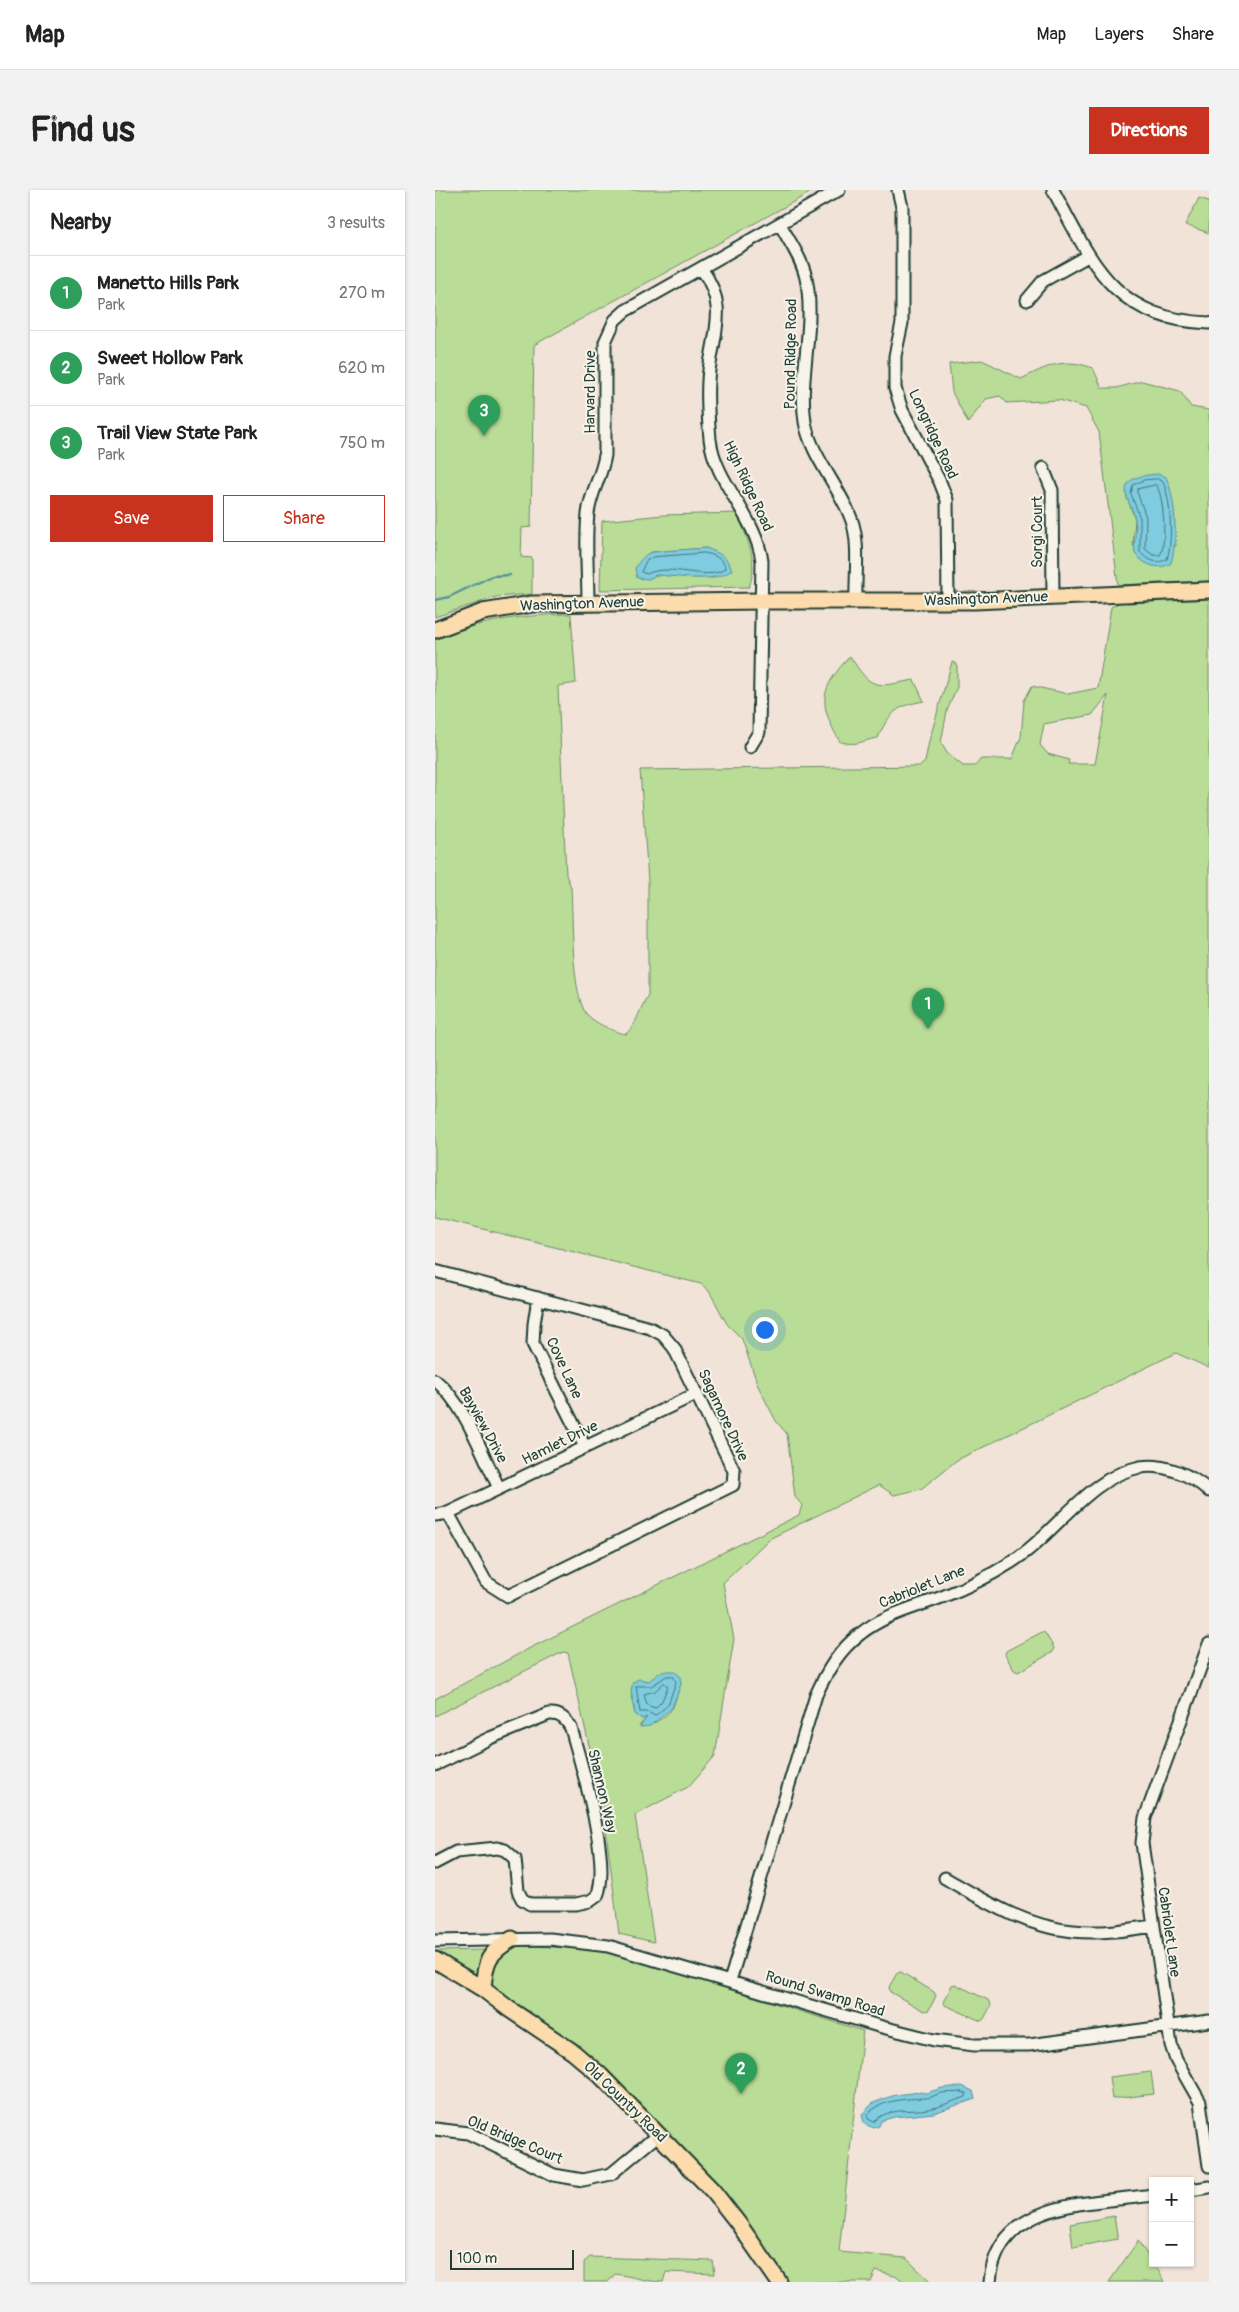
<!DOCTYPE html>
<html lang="en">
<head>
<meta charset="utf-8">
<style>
	:root { --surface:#fff; --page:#f2f2f2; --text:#222; --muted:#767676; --line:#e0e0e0; --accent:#c8321e }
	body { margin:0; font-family:Pangolin,sans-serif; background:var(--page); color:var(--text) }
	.controls { position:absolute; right:15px; bottom:15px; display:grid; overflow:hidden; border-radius:0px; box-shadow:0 1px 4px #0004 }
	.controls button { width:45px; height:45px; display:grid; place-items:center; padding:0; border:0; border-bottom:1px solid var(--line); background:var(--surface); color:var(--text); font:25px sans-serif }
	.scale { position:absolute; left:15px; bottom:12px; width:124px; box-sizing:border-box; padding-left:5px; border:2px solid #1f3d34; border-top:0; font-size:14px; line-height:18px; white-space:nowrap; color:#1f3d34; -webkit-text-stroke:4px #f7f3e8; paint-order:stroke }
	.you { position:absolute; left:329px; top:1139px; width:18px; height:18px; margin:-12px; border:4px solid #fff; border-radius:50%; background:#1a73e8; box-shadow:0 0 0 8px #1a73e833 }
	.badge { display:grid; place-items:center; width:32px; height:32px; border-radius:50%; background:var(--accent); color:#fff; font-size:16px; font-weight:700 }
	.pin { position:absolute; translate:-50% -41px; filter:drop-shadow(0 1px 2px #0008) }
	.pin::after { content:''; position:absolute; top:26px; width:18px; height:15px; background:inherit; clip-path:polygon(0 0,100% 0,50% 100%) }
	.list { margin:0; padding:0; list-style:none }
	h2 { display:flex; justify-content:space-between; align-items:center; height:65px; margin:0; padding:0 20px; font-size:21px }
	h2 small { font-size:16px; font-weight:400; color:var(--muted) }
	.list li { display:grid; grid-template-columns:32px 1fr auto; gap:15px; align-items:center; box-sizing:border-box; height:75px; padding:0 20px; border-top:1px solid var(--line) }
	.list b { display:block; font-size:19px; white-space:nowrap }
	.list p { margin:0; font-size:16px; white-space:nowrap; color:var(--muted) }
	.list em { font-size:16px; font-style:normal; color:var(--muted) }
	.actions { display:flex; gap:10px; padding:15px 20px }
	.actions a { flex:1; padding:11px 0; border:1px solid var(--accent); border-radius:0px; text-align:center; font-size:18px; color:var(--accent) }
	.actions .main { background:var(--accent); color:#fff }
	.map { position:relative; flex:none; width:774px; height:2092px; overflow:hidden; border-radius:0px }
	header { display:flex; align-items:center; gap:30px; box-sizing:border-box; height:70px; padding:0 25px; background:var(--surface); border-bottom:1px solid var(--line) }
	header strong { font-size:24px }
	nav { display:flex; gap:28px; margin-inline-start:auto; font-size:18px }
	.intro { display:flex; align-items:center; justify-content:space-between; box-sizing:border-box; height:120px; padding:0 30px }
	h1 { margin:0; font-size:35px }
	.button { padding:12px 22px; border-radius:0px; background:var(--accent); color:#fff; font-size:18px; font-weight:700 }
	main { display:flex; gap:30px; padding:0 30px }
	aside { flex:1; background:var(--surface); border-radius:0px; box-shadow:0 1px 4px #0004 }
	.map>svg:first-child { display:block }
	.green { fill:#b9dc96; stroke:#6c8c65; fill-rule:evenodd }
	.water { fill:#7fcbdf; stroke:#59929b }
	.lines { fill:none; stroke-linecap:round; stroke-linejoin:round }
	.shore { stroke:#457678; stroke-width:1 }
	.stream { stroke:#59929b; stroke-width:2.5 }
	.minor-casing { stroke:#1f3d34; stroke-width:15 }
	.major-casing { stroke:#1f3d34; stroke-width:19 }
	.minor { stroke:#f7f3e8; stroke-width:11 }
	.major { stroke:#fcdcac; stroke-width:15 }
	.labels { text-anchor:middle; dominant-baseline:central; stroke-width:4; stroke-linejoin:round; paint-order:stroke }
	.street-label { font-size:15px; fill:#1f3d34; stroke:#f7f3e8 }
</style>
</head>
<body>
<header>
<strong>Map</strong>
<nav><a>Map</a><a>Layers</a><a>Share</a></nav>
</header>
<div class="intro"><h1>Find us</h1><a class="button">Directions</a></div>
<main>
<aside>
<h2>Nearby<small>3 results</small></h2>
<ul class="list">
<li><span class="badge" style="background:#2e9e5b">1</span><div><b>Manetto Hills Park</b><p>Park</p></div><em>270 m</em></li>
<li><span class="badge" style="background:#2e9e5b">2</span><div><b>Sweet Hollow Park</b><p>Park</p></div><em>620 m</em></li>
<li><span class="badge" style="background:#2e9e5b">3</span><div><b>Trail View State Park</b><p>Park</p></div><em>750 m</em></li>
</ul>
<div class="actions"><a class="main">Save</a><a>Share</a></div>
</aside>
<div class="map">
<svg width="774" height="2092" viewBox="0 0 774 2092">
	<rect width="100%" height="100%" fill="#f2e3d9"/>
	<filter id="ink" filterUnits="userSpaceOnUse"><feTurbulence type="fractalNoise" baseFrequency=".02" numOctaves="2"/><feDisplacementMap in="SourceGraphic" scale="10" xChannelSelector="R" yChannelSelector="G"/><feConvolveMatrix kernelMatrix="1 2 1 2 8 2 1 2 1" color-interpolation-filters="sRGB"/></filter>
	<g filter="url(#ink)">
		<path class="green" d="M0,0H380L99,155L96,337L87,338L86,367L97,368V404L61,407L0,427Z
			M764,8L774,11V43L750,35Z
			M547,170L586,189C613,176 628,167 658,178L667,198H681L707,191L745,201L756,217L774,220V391L683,395L664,242L651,218L624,210L572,213L565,206L551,209L533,233L517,202L514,174ZM691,305L739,335L741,356H698L700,329Z
			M302,323C312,348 324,371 314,397L165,400L167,331L228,325ZM271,358L280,388L221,385L216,362Z
			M774,409V1178L741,1163L522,1270L486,1299L459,1305L444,1295L334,1349L288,1393L299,1449L280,1566L253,1597L200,1625L219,1752L184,1744L168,1617L133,1463L128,1462L0,1526V1509L91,1460L364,1325L367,1315L360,1307L352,1244L341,1231L323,1196L307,1149L292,1134L274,1101L266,1094L0,1027V450C44,430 88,425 136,424L141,493L123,496L131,685L136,697C138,728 136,794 149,820C154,831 179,842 191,844C203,833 204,819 213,805V691L205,580L485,576L490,572L494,551L517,472L522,474V497L512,521L506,553L512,563L528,576H540L546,569H577L586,547L589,511L597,496L633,504L663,498L676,417L689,410L692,413ZM673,505L660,574H633L634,570L613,564L605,555L609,534L657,525ZM211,1492L246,1494C243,1501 241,1509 238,1517C233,1526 215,1538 204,1536L213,1526L207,1529L200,1524L196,1506Z
			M415,466C437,501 440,497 479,490L489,511C462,516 454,522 443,548C424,551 425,556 405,552C382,512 385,499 415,466Z
			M607,1442L610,1443L619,1458L618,1462L583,1482L579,1480L570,1465L571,1461Z
			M79,1755L170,1760L428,1841L404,2062L471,2068L496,2092H469L463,2087L441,2081L436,2092H351L228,1943L153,1864L67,1808C49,1792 55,1784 62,1764Z
			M50,1760L53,1761L46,1785L40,1787L0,1764V1761Z
			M466,1782L499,1802L501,1806L494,1820L489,1821L455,1802L454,1797L462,1783Z
			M520,1794L553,1810L556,1815L549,1829L546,1831L510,1815L508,1812L517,1795Z
			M716,1882L719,1904L677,1909L674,1887Z
			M679,2026L683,2049L638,2057L635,2034Z
			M703,2051L725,2083L729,2092H674Z
			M155,2067L278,2071L280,2084L231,2082L228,2092C211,2092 197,2086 180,2084L173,2092H149V2072Z"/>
		<path class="water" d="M723,284L731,287C741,309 743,350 736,373C723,381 710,375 700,364C698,353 702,341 700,329C699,322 694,314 692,307C686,287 709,285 723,284Z
			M271,358C284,363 292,366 297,380C280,394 243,386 221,385L214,389L202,388L200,378C204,372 208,366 214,363C218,361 262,359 271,358Z
			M232,1481H239L245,1486L246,1494L237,1518L215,1536L205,1537L212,1527L207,1529L200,1524L196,1501L198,1492L204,1489L214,1491L224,1483Z
			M527,1896L538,1901L540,1909L499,1923L459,1927L446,1931L444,1936L439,1938L429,1934L427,1924L438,1913L460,1905L484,1902L491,1903L507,1898Z"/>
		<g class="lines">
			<path class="shore" d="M723,289L728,292C736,309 738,351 732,369C722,375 712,370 705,362V328L696,304L698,295L709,290Z
				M721,295C729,302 732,357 725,365H718L710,359L711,327L702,302L703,299Z
				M270,363C279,365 290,369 290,379C270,392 235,372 212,384L206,382L211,371L218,367Z
				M232,1486H238L241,1492L233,1515L220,1526L213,1522H205L201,1496H216Z
				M229,1493L233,1496L227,1511L220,1518L212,1515L209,1504L220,1501Z
				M526,1902L531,1903V1907C520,1910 508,1916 498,1918C478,1923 453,1916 439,1932L433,1929V1924C447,1909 472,1909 491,1908C497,1908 501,1904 506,1903C513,1902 520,1903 526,1902Z"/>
			<path class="stream" d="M0,410L14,407L57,386L75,385"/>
			<defs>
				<path id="minor" d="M463,0L467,17V133L460,166V198L467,220L505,292L512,310L513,411
					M618,0C658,74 678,129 774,133
					M345,34C354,51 367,69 371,88C381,135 363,185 370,232C376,267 406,298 417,331C425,355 420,386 421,411
					M266,78C293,115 280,139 274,180C271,202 273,227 275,249C280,293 321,326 327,371L324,542L315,557
					M592,110L608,91L653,66
					M608,278L617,300L618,407
					M153,413C153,384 150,353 153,324C155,303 167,286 170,265V152L180,130L190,121L404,0
					M0,1081L215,1138L228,1145L239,1158L299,1281L298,1295L73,1406L51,1392L13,1323
					M103,1108L99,1134L98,1154L150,1257
					M0,1190C30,1214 47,1264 64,1298
					M0,1325L13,1323L261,1204
					M774,1454L710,1628L707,1653L736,1855L741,1870L765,1912L774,1976
					M0,1575L55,1548L114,1524C125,1523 131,1529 136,1538C146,1575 177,1672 162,1706L155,1711L141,1714H95L87,1709L83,1701L80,1669L70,1660L62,1658L21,1662L0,1673
					M510,1688C550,1711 591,1737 638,1741C665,1744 692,1740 718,1736
					M0,1751L115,1749L173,1756L447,1837L499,1850L539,1855H594L774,1831
					M295,1791L381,1505C392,1481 404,1460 425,1444C450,1424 479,1418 507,1407C530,1398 555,1386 575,1373C619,1346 653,1287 705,1277C729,1273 757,1285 774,1301
					M0,1939L33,1943L119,1985L148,1990L176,1984L224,1944
					M755,2000L774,1997
					M555,2092C562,2009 655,2014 718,2005"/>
				<path id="major" d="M0,440L48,422L97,414L327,411H540L774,400
					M0,1770L48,1799L74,1819L138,1862L165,1885L278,2001L303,2033L344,2092
					M48,1799C50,1771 53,1763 77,1749"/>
			</defs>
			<use href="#minor" class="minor-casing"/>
			<use href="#major" class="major-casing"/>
			<use href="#minor" class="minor"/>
			<use href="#major" class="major"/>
		</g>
	</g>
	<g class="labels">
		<g class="street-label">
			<text transform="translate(356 164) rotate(-89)">Pound Ridge Road</text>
			<text transform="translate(155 202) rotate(-90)">Harvard Drive</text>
			<text transform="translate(498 244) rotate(65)">Longridge Road</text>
			<text transform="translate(313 296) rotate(65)">High Ridge Road</text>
			<text transform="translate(602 342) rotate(-90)">Sorgi Court</text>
			<text transform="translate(551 409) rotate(-2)">Washington Avenue</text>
			<text transform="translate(147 414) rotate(-2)">Washington Avenue</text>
			<text transform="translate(129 1178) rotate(65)">Cove Lane</text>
			<text transform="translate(288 1225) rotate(65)">Sagamore Drive</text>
			<text transform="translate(48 1235) rotate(61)">Bayview Drive</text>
			<text transform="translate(125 1253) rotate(-26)">Hamlet Drive</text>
			<text transform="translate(487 1397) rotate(-22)">Cabriolet Lane</text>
			<text transform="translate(167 1601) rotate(77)">Shannon Way</text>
			<text transform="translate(734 1742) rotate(82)">Cabriolet Lane</text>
			<text transform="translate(390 1804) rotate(17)">Round Swamp Road</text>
			<text transform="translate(190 1912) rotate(44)">Old Country Road</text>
			<text transform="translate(80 1950) rotate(23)">Old Bridge Court</text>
		</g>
	</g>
</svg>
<div class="controls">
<button>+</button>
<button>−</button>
</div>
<div class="scale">100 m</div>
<div class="you"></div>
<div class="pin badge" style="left:493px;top:839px;background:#2e9e5b">1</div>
<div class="pin badge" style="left:306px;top:1904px;background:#2e9e5b">2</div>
<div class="pin badge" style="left:49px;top:246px;background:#2e9e5b">3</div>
</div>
</main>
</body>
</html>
